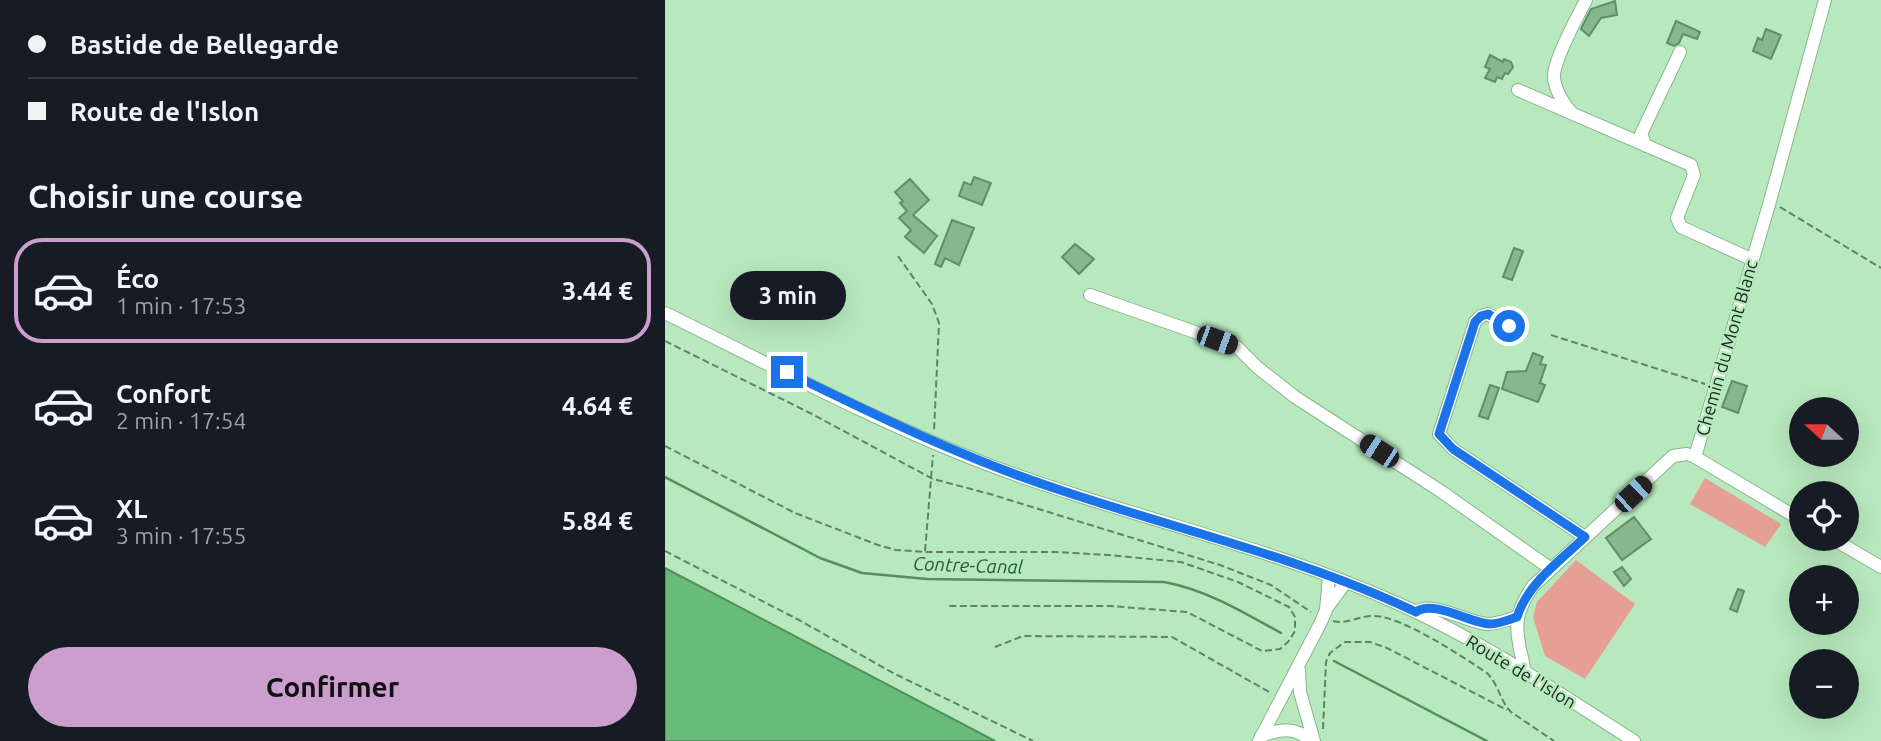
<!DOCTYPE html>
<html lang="fr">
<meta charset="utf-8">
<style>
:root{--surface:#171b24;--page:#20242c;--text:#f1f3f6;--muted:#9ea1a6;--line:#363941;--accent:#cb9ecd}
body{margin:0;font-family:Ubuntu,sans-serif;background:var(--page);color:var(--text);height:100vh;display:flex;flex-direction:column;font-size:26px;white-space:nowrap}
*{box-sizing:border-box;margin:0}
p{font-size:23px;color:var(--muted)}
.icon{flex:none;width:38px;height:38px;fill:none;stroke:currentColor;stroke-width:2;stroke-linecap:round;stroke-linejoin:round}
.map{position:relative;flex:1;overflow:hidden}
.drawer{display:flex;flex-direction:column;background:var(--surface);width:665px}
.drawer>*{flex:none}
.banner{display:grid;align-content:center;height:154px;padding:0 28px;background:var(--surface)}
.needle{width:46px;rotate:291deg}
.buttons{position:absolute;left:1124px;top:397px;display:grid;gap:14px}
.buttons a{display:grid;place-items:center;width:70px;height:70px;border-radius:50%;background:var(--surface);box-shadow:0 7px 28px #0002;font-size:35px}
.end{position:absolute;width:32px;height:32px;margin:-16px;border:9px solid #1a73e8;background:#fff;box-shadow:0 0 0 4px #fff}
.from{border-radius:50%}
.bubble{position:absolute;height:49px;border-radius:24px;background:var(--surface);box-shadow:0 7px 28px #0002;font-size:23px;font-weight:700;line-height:49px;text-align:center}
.car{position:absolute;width:21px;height:42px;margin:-21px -10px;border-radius:9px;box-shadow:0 0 5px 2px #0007;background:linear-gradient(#222 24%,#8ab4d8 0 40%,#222 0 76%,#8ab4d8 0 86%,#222 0)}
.banner b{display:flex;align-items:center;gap:24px;height:66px;font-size:26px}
.banner b+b{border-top:2px solid var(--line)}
.banner i{width:18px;height:18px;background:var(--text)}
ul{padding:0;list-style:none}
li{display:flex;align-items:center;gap:21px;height:105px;margin:0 14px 10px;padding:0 14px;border:4px solid transparent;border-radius:28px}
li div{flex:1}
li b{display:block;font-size:26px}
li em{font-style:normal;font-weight:700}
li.on{border-color:var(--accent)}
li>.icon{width:63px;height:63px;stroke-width:1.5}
h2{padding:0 28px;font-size:32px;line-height:84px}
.primary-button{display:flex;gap:14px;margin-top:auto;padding:14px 28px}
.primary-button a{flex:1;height:80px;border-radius:42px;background:var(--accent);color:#111;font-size:28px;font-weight:700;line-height:80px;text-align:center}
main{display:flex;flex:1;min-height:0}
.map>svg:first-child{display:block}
.green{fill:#e59f94}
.water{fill:#69bc78;stroke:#51905c;stroke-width:2}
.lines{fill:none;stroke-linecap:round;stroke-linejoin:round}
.stream{stroke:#51905c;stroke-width:2.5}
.building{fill:#87b78e;stroke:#608e67;stroke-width:2}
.minor-casing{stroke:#87b68e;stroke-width:14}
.path{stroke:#618265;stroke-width:2;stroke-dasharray:7 3.5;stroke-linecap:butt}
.minor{stroke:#fff;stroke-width:12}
.route{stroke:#1a73e8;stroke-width:9}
.labels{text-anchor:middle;stroke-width:5;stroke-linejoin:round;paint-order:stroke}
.street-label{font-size:18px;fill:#182b1b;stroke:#b8e9be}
.water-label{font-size:19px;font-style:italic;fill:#225c2f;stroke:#b8e9be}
</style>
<main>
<section class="drawer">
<div class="banner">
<b><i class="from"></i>Bastide de Bellegarde</b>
<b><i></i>Route de l'Islon</b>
</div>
<h2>Choisir une course</h2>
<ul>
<li class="on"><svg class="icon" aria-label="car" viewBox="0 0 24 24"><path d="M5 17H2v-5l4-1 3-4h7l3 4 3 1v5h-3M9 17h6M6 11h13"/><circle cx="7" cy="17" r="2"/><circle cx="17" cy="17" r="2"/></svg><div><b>Éco</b><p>1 min · 17:53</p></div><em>3.44 €</em></li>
<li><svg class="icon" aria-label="car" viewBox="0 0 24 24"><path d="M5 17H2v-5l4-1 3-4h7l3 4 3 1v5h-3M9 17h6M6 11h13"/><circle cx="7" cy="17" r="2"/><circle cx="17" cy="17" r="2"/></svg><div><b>Confort</b><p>2 min · 17:54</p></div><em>4.64 €</em></li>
<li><svg class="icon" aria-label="car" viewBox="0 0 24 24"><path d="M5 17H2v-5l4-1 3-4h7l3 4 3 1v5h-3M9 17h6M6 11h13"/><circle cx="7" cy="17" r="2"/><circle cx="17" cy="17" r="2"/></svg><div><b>XL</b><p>3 min · 17:55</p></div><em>5.84 €</em></li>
</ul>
<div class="primary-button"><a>Confirmer</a></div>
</section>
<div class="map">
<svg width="1216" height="741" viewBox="0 0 1216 741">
<rect width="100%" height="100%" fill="#b8e9be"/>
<path class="green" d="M1040,478L1116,524L1100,547L1025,504Z
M911,560L970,604L920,679L880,656L868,617L872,602Z"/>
<path class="water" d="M0,568L330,741H0Z"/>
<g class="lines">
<path class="stream" d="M0,477L155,558L197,573L262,579L499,582C542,590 578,612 616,633
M669,661L822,741"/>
</g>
<path class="building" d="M950,1L952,15L936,18L924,36L916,29L926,9Z
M1011,21L1035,32L1032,39L1018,34L1014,43L1009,46L1002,43Z
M1101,29L1116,35L1106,59L1088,51L1093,38L1097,40Z
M825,55L838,62L839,59L846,62L848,67L843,74L840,73L837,79L832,77L830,82L820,78L825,69L820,67Z
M309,177L326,183L317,205L294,196L299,182L306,185Z
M245,179L264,200L248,215L272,236L259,253L240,237L246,230L234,218L242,211L235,203L238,201L230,192Z
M287,220L309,228L294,265L280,258L276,267L270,264Z
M410,244L429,259L414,274L397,257Z
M849,248L858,251L847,280L838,277Z
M868,353L878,357L875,364L881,365L875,383L880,385L873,402L837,389L842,372L861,371Z
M1067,381L1082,386L1073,413L1057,407Z
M825,385L834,388L823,419L814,416Z
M969,517L986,539L957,560L941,538Z
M957,567L966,579L959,586L949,572Z
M1073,589L1079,591L1072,612L1065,609Z"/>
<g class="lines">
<g class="minor-casing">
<path id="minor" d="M853,90L1026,165L1029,175L1012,218L1016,227L1088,260
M907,113C899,105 891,91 889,79C887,62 913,16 921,0
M981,146L976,134L1015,52
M425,295L572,347L592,367L630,397L777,492L886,569
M0,313C106,365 213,423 324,465C459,516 602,545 734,604C816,641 893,692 969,741
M844,326L823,314L816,316L810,322L774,434L788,449L920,537
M1030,457L1105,201L1160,0
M1168,539L1216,567
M661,609L681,582
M751,612C768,600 803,623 823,624C833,624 842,620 852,617
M634,670L635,692L649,741
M859,671C859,661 855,653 854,643C849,620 855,605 868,586L1008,456L1022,454L1030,457L1136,520
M596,736C616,729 629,726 646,741
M594,741L656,622L661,610L664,576"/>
</g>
<path class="path" d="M1115,207L1216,268
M233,256L267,304L274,323L269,432
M886,335L1040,384
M0,341L147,414L268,479L325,494L555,565L606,585L646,612
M0,446L130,513L213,545L231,550L260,552H391L443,555L516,562L573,582L624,607L630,617V631L623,642L615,649L597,651L522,612L445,606H283
M0,551L134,620L228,673L368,741
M260,551L268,455
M668,621C682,625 695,615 710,616C738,617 798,657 822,673C834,685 835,701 846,712L889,741
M330,647L358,636L507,637L606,693
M658,729L661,662L665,653L680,642H705L722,648L842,710"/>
<use href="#minor" class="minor"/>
</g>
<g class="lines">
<path class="route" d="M122,372C212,416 300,459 395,490C514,530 638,558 751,612C767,599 805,623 825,624C834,624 843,620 852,617C863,583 895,561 920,537L788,449L774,434L810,322L816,316L823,314L844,326"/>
</g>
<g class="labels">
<g class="street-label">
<text transform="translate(1062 348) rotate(-74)" y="6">Chemin du Mont Blanc</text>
<text transform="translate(856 672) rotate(31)" y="6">Route de l'Islon</text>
</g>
<g class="water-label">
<text transform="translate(303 565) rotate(2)" y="7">Contre-Canal</text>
</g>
</g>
</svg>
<div class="buttons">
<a><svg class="needle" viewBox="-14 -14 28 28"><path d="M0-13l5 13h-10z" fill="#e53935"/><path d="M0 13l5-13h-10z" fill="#9ea1a6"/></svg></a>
<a><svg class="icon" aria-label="locate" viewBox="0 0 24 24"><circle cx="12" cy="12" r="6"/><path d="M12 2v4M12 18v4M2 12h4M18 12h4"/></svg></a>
<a>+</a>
<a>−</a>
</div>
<i class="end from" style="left:844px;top:326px"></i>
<i class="end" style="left:122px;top:372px"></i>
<div class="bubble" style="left:65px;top:271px;width:116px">3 min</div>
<i class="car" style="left:552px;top:340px;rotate:110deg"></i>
<i class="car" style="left:714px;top:451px;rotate:303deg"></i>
<i class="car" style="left:968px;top:494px;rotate:47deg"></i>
</div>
</main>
